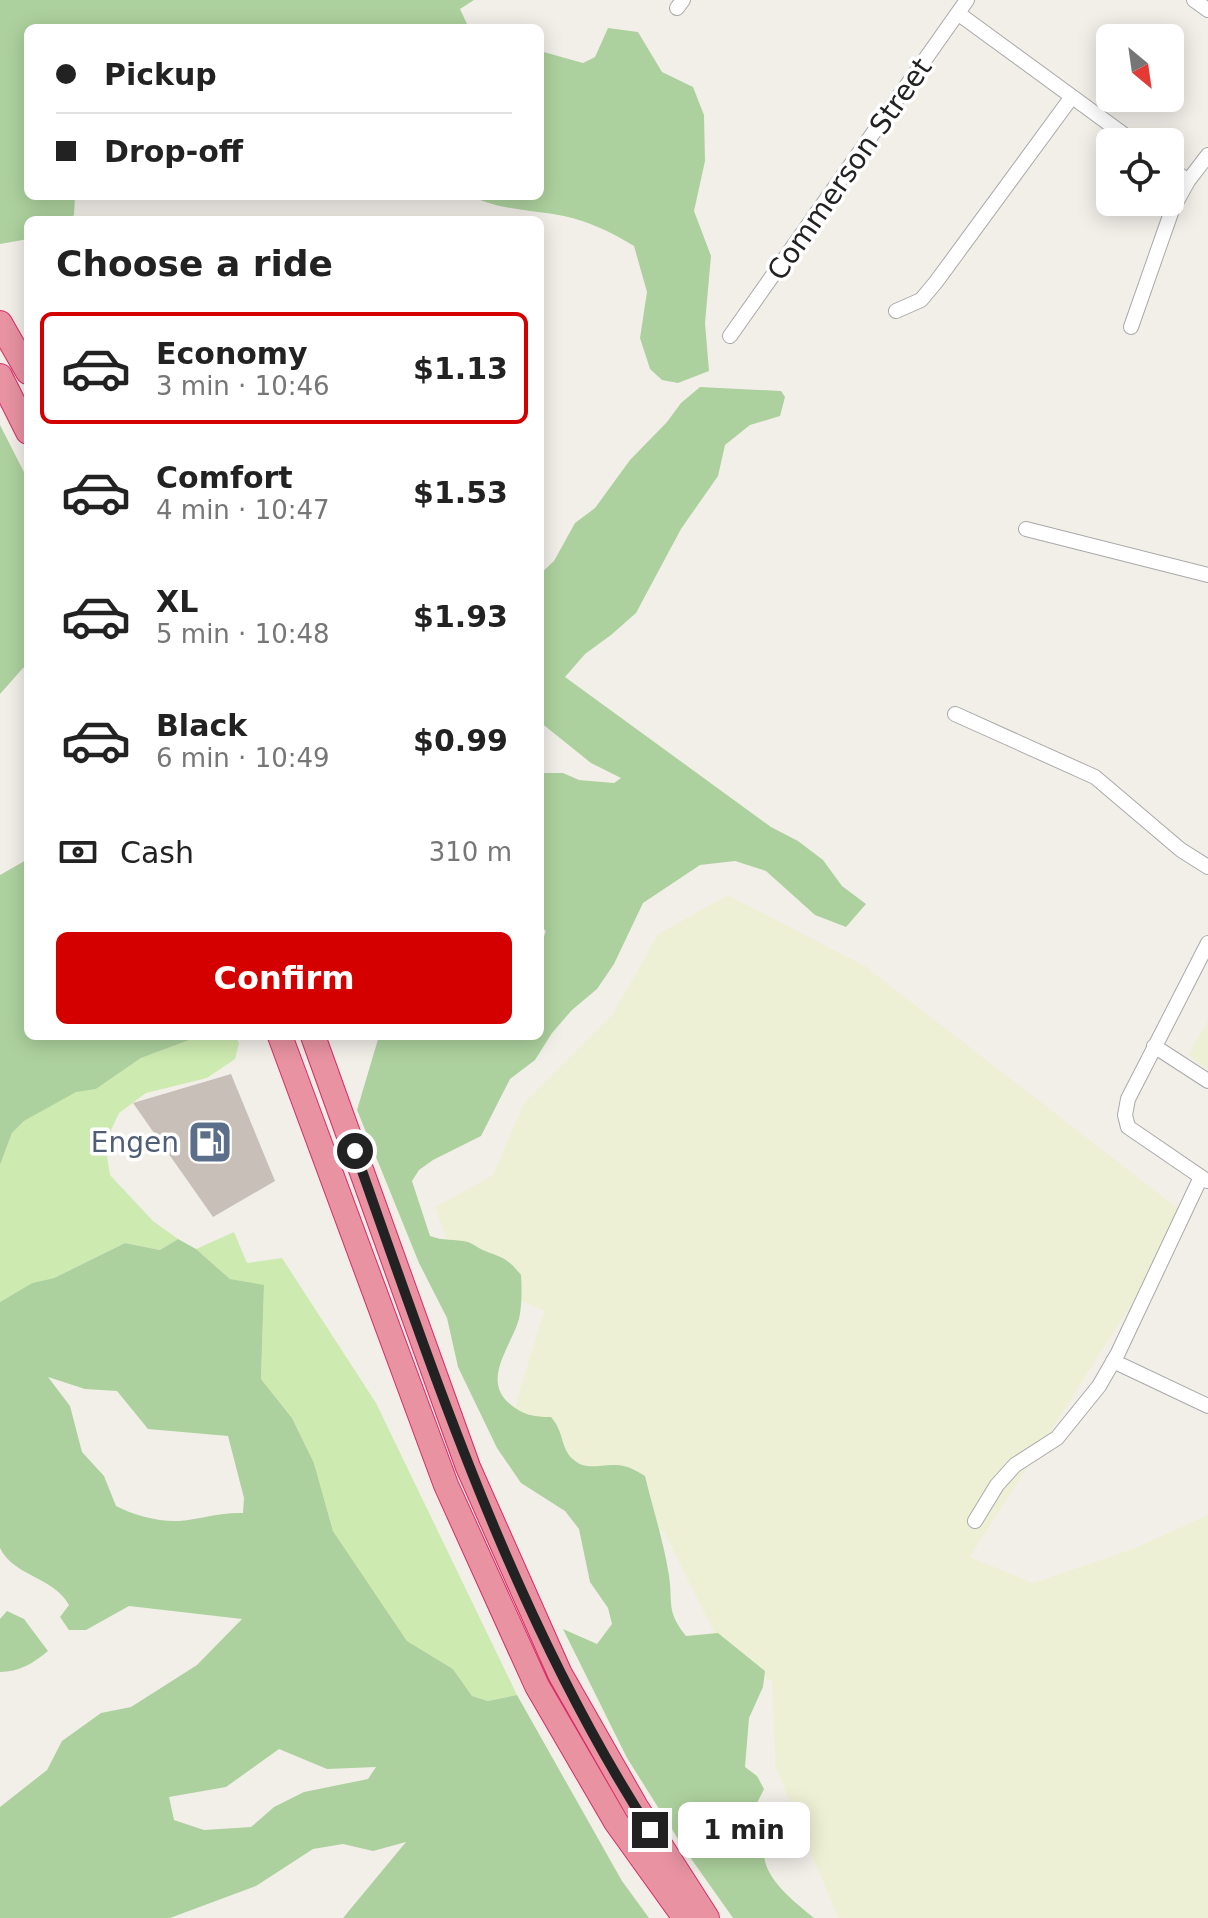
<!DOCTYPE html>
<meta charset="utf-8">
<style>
:root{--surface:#fff;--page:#f2f2f2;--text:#222;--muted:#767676;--line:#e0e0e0;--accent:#d40000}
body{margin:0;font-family:"DejaVu Sans",sans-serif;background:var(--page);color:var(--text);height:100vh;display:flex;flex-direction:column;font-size:30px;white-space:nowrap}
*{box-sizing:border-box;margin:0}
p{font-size:26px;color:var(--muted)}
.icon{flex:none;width:44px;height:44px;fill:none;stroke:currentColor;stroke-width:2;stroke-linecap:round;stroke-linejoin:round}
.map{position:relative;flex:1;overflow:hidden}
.panel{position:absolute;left:24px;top:216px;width:520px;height:824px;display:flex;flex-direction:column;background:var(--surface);border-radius:12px;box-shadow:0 4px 20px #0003}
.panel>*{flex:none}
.banner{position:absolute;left:24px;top:24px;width:520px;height:176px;border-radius:12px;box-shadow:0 4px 20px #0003;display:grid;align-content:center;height:176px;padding:0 32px;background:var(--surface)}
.needle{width:52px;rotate:151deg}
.buttons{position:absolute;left:1096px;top:24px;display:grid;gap:16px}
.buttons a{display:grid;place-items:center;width:88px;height:88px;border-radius:12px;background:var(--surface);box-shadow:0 4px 20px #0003;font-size:40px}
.end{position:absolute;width:36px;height:36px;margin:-18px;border:10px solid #222;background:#fff;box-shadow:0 0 0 4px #fff}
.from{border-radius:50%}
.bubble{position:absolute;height:56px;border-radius:12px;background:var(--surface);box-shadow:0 4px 20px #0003;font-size:26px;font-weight:700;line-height:56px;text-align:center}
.banner b{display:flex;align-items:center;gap:28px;height:76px;font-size:30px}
.banner b+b{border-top:2px solid var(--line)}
.banner i{width:20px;height:20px;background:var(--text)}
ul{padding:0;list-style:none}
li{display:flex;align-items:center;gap:24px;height:112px;margin:0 16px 12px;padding:0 16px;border:4px solid transparent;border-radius:12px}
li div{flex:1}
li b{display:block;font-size:30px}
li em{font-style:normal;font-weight:700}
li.selected{border-color:var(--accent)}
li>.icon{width:72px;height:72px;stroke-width:1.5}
h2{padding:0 32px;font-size:36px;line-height:96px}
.pay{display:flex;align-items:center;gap:20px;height:88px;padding:0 32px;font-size:30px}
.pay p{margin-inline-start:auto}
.cta{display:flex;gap:16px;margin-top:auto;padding:16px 32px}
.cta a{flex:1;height:92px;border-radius:12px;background:var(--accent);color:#fff;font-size:32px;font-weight:700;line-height:92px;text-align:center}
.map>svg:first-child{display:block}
.farmland{fill:#eef0d5}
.grass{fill:#cdebb0}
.forest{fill:#add19e;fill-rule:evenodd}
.building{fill:#c7bfb8}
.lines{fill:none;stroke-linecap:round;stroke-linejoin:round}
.street-casing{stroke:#a9a9a9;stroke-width:16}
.highway-casing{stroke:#dc2a67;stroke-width:26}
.street{stroke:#fff;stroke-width:14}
.highway{stroke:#e892a2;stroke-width:24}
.route{stroke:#222;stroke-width:10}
.labels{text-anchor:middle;stroke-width:7;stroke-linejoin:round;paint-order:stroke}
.street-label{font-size:28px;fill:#222;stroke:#fff}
.service-label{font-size:28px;fill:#4e5e75;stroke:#fff;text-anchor:end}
</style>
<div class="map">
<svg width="1208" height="1918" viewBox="0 0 1208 1918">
<rect width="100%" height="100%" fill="#f2efe9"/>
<path class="farmland" d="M728,895L865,966L1188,1216L970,1557L1033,1583L1133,1549L1208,1515V1918H838L775,1766L772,1682L720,1644L664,1532L595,1502L508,1429L544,1311L458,1271L435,1207L493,1175L524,1103L613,1014L658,934Z
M1208,1020V1070L1188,1055Z"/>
<path class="grass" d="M200,1036H235L239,1043L235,1059L207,1078L146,1093L119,1113L105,1143L110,1175L153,1221L178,1239L160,1250L125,1243L54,1278L32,1283L0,1302V1165L12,1133L24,1121L76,1091L96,1089L141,1058Z
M234,1232L247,1263L282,1258L376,1403L517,1695L488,1701L472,1696L453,1669L407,1641L333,1531L314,1463L292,1418L261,1379L264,1286L230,1279L196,1249Z"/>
<path class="forest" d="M0,0H483H474L460,9L467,24L472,28H28V196H75L74,215L68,220H28V239L0,244Z
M608,28L638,32L662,72L693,87L704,115L705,161L694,211L711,256L705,323L709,371L678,383L662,380L650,369L640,338L647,292L634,246C613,233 588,221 564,216C532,210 499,210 471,196H540V51L583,63L595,57Z
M700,387L781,391L785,397L780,416L750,425L725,445L718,476L681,529L636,613L611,635L585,654L565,677L771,827L798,841L823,860L842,886L866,904L846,927L815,915L766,871L735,861L700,865L643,903L614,964L597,989L572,1010L552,1033L535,1060L510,1079L481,1136L433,1160L419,1170L412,1181L430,1236C443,1241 455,1239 468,1242C474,1244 479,1249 485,1251C504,1258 508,1259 521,1275C522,1289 522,1305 519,1319C511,1347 481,1380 510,1404C523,1415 534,1417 551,1417C565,1433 560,1449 574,1460C586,1471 600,1464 616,1465C627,1465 635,1470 645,1476C653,1509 664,1543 669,1576C673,1604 666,1611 686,1636L718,1633L765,1671L763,1687L749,1718L745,1767L757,1776L764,1789L757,1803L770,1831C768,1837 765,1844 764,1850C762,1878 795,1902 814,1918H733L685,1850L627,1758L563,1629L597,1644L612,1624L608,1608L590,1582L579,1529L565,1511L521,1483L497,1448L458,1367L447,1318L419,1263L357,1110L379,1036H540V948L546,931L540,925V773H563L579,780L614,783L621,778L591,763L540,722V574L554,561L575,523L595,508L630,460L667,422L681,403Z
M0,425L28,480V667L23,668L0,694Z
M28,859V1036H200L141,1058L96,1089L76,1092L24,1121L12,1133L0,1165V875Z
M178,1239L196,1249L230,1279L264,1285L261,1379L292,1418L314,1463L333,1531L407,1641L453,1669L472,1696L488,1701L517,1695L622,1881L649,1918H343L406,1842L373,1851L343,1844L313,1849L256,1886L170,1918H0V1807L47,1770L62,1741L101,1713L131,1707L197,1665L242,1619L129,1606L86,1630H69L60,1617L69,1605C54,1577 13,1576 0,1548V1302L32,1283L54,1278L125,1243L160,1250ZM48,1377L85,1389L117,1391L148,1429L228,1436L244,1498L243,1513C221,1512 201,1519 179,1521C159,1522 133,1515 116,1506L104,1476L82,1452L70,1406ZM279,1749L327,1769L376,1767L368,1779L304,1792L274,1807L251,1827L204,1830L174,1820L169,1797L226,1787Z
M7,1611L24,1619L48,1651C34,1663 19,1672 0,1672V1619Z"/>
<path class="building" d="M231,1074L275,1181L213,1217L133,1103Z"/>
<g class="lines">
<g class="street-casing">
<path id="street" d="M1194,0L1208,10
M677,8L683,0
M959,14L1134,142
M1188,181L1208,155
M896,311L921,300L936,282L1071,98
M1131,327L1172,210L1188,181L1170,168
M730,336L967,0
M1026,529L1208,575
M955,714L1095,777L1181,850L1208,867
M1154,1046L1208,1081
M1207,1181L1128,1127L1125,1115L1128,1099L1208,943
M1113,1361L1208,1406
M975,1521L997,1485L1015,1465L1057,1438L1099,1386L1118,1353L1201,1177"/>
</g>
<g class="highway-casing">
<path id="highway" d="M0,323L28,372
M0,376L28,432
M280,1036L446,1485L537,1686L616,1822L685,1918
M313,1036L468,1467L560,1674L636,1807L707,1918"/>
</g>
<use href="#street" class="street"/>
<use href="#highway" class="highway"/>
</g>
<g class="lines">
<path class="route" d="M355,1151C437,1383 515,1621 650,1830"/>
</g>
<defs>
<g id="fuel-square" transform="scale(2.3)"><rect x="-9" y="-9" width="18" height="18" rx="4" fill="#5c6f8a" stroke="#fff"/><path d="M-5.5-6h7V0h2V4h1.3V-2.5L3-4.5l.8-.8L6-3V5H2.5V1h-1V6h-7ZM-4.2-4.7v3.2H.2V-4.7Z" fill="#fff"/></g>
</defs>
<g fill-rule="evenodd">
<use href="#fuel-square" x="210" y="1142"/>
</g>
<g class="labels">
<g class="street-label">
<text transform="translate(849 169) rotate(-55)" y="10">Commerson Street</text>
</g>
<g class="service-label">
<text x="179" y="1152">Engen</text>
</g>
</g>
</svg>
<div class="buttons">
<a><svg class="needle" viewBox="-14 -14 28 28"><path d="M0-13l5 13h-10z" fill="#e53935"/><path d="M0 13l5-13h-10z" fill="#767676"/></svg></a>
<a><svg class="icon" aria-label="locate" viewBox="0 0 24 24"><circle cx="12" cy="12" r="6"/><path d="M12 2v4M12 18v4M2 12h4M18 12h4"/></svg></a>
</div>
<i class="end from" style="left:355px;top:1151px"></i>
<i class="end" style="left:650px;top:1830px"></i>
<div class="bubble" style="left:678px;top:1802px;width:132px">1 min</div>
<div class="banner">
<b><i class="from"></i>Pickup</b>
<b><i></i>Drop-off</b>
</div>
<section class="panel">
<h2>Choose a ride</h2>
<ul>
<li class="selected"><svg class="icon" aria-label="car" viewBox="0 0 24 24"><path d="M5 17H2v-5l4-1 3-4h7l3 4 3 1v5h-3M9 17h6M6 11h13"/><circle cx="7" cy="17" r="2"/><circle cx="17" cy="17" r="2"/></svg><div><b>Economy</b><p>3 min · 10:46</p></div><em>$1.13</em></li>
<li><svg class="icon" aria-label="car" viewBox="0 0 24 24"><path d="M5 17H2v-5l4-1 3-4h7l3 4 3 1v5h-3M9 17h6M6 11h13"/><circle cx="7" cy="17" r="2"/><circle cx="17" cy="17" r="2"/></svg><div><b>Comfort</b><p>4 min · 10:47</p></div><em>$1.53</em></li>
<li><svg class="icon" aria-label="car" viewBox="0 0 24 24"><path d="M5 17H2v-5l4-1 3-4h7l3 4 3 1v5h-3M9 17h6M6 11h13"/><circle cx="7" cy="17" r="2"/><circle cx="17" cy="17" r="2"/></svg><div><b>XL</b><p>5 min · 10:48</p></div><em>$1.93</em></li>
<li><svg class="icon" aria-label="car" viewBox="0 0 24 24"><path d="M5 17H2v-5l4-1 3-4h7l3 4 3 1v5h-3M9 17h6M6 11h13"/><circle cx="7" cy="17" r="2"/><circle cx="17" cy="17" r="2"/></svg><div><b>Black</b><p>6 min · 10:49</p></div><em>$0.99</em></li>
</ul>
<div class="pay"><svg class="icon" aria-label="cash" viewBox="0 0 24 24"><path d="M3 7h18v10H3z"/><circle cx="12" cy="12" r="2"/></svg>Cash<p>310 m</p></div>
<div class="cta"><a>Confirm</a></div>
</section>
</div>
